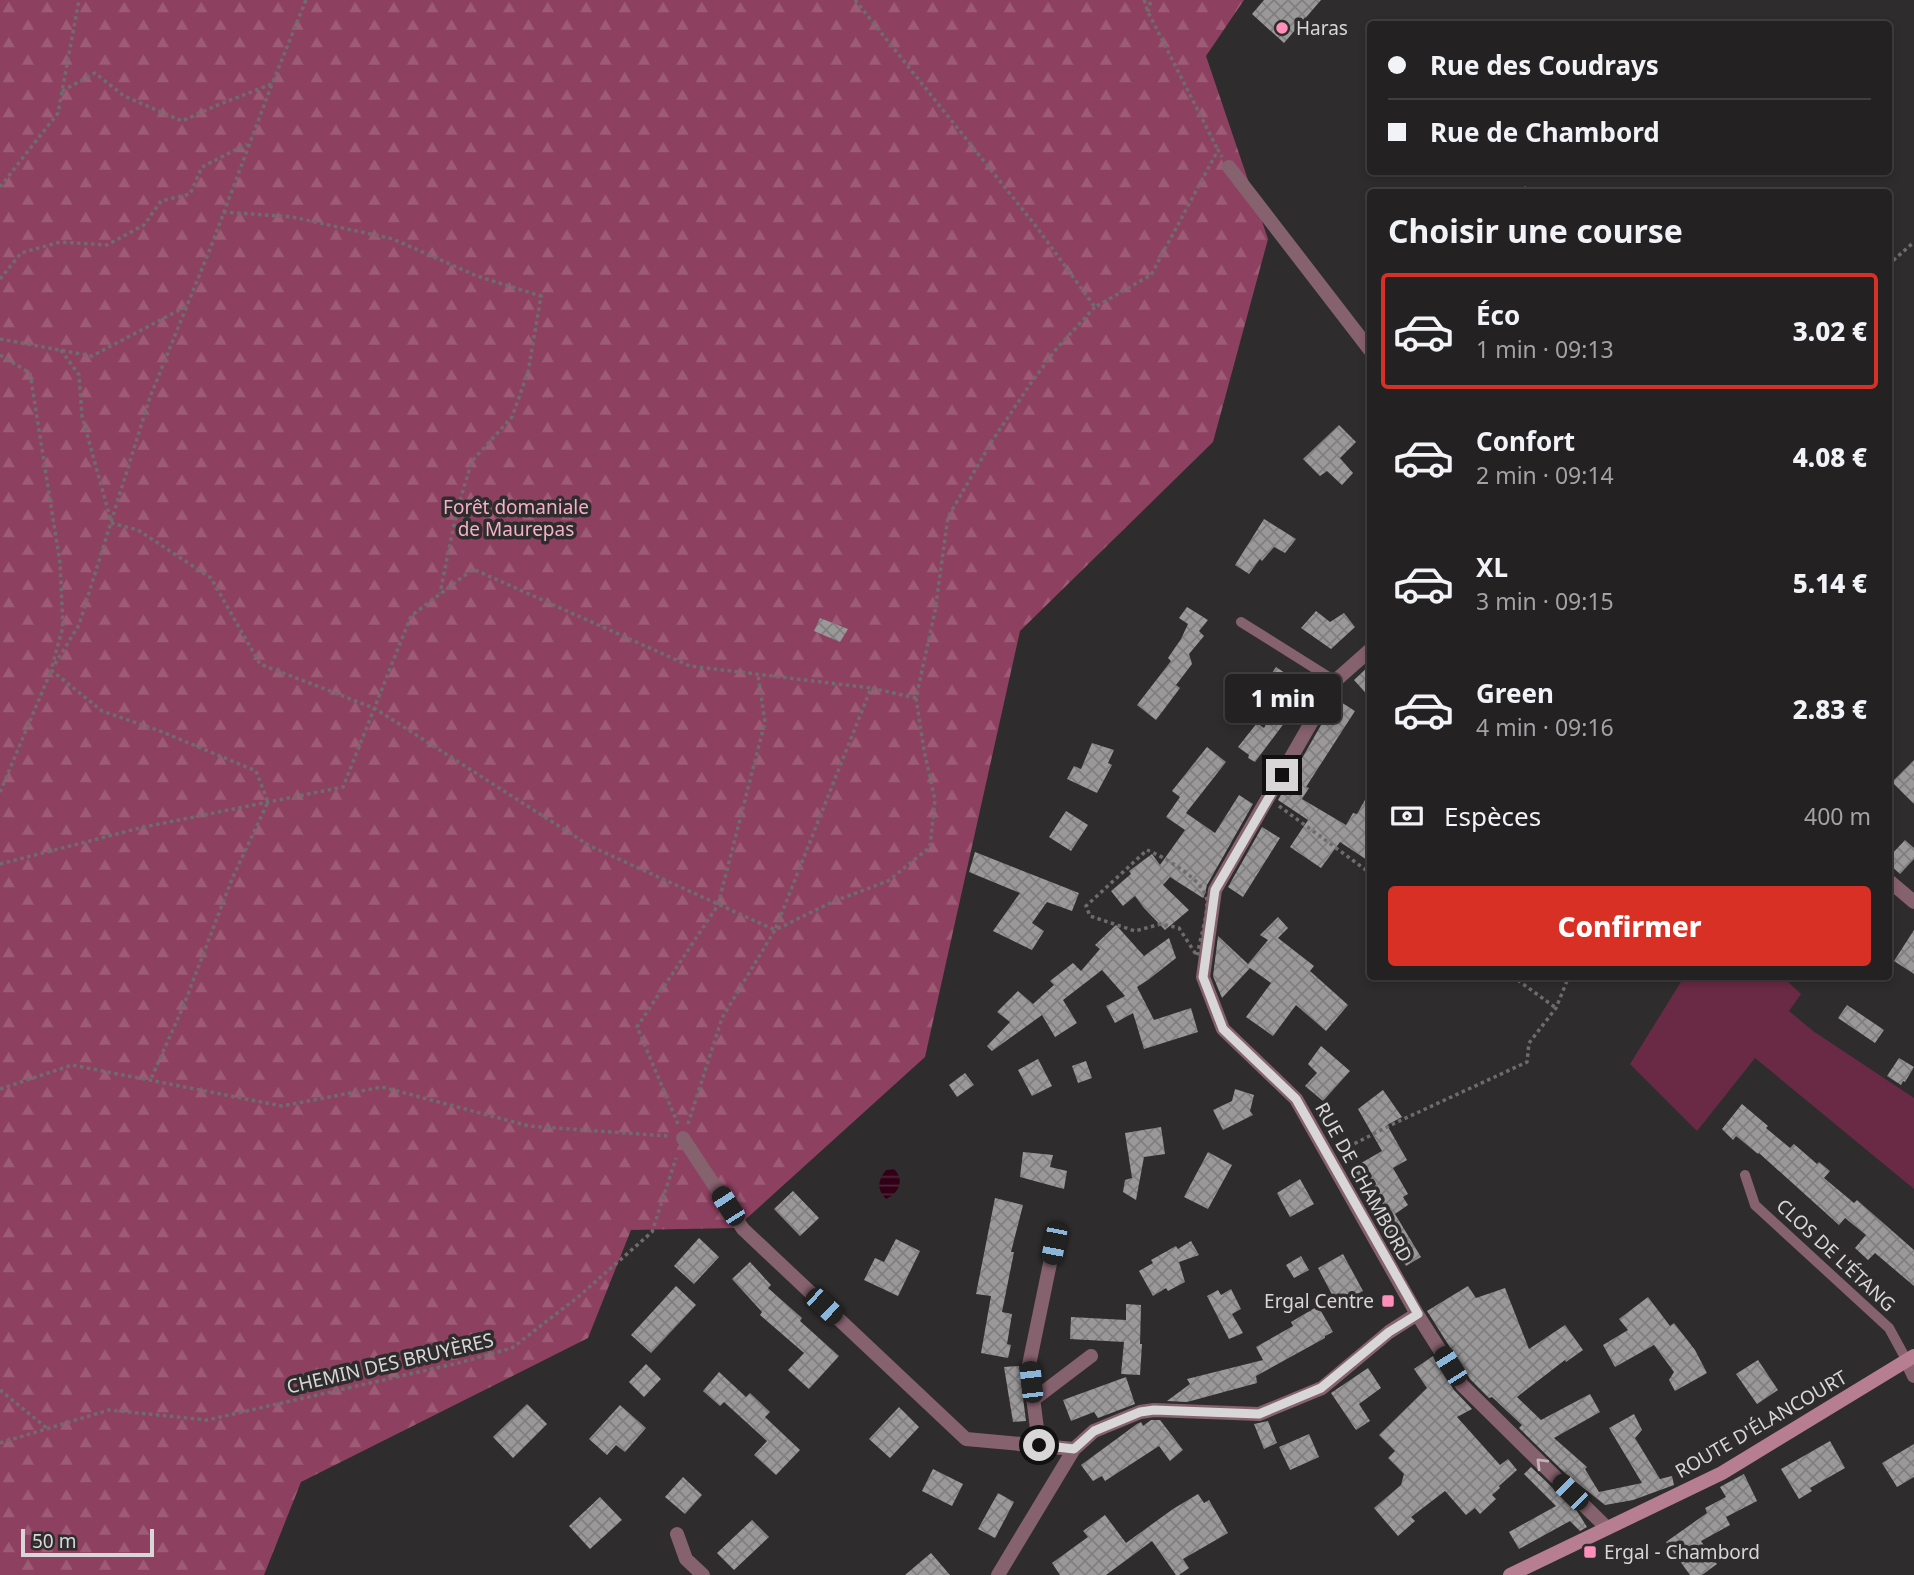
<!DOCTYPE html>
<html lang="fr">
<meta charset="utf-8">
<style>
:root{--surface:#232122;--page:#2b292a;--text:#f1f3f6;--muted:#a3a3a5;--line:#403e40;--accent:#d93025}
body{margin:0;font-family:"Noto Sans",sans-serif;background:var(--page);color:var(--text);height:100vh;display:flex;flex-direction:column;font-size:26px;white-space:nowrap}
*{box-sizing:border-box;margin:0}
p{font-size:23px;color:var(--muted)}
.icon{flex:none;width:38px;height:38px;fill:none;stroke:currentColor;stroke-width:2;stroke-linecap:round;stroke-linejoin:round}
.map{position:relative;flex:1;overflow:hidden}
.drawer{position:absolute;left:1367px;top:189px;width:525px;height:791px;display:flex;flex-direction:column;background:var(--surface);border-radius:7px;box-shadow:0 4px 10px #0003,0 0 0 2px var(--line)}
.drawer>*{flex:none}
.banner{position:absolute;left:1367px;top:21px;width:525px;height:154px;border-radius:7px;box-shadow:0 4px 10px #0003,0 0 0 2px var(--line);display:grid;align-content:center;height:154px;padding:0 21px;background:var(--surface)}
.scale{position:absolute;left:21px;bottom:18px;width:133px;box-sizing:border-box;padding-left:7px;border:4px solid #d8d6d7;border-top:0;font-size:19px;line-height:24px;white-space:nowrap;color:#d8d6d7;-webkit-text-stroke:5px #2f2c2d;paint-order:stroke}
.end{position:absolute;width:32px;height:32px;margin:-16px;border:9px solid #d8d6d7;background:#111;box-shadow:0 0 0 4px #111}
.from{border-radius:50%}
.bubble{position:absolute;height:49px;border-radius:7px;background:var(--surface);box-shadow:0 4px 10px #0003,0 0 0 2px var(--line);font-size:23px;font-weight:800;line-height:49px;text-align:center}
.car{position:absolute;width:21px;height:42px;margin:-21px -10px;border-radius:9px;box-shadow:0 0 5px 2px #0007;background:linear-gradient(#222 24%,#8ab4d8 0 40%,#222 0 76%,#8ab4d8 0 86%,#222 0)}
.banner b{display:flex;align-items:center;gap:24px;height:66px;font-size:26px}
.banner b+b{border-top:2px solid var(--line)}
.banner i{width:18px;height:18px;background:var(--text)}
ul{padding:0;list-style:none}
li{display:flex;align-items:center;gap:21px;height:116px;margin:0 14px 10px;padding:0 7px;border:4px solid transparent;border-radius:7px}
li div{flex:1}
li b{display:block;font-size:26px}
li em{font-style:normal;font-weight:800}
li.on{border-color:var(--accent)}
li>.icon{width:63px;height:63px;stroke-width:1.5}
h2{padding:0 21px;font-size:32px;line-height:84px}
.pay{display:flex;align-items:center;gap:18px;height:77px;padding:0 21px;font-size:26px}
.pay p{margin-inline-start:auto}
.primary-button{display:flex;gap:14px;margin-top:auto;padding:14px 21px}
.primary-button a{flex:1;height:80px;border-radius:7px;background:var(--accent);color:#fff;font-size:28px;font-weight:800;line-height:80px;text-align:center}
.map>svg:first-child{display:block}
.green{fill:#6a2a45}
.forest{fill:url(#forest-firs)}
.water{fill:url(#water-rules)}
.building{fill:url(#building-cross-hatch)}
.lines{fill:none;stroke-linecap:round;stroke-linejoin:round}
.path{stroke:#6f6c6d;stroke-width:3.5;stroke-dasharray:3.5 3.5;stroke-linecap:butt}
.lane{stroke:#86616e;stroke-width:10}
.street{stroke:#86616e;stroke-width:14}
.secondary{stroke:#b77e92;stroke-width:14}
.oneway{stroke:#bfb3b8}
.route{stroke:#d8d6d7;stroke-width:9}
.poi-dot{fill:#ff8eba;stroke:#2f2c2d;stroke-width:2.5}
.labels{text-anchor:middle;stroke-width:7;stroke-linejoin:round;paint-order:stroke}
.poi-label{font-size:19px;fill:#d8d6d7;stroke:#2f2c2d;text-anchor:start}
.park-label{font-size:19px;fill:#f4b0c8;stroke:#2f2c2d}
.street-label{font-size:19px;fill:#d8d6d7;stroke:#2f2c2d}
</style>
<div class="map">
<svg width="1914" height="1575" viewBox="0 0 1914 1575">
<defs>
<pattern id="forest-firs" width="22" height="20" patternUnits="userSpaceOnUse" patternTransform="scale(1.75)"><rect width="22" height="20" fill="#8e4060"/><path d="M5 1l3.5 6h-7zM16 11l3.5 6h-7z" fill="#9d5b76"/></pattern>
<pattern id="water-rules" width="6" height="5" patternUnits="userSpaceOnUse" patternTransform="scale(1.75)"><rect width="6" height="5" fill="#310017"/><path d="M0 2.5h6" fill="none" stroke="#4e2438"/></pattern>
<pattern id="building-cross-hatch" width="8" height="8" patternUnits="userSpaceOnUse" patternTransform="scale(1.75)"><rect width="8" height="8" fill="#9b9899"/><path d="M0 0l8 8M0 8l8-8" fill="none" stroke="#807e7e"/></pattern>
</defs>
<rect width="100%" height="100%" fill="#2f2c2d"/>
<path class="green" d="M1684,977H1783L1801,994L1789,1011L1813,1031L1914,1098V1189L1755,1058L1697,1131L1630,1064Z"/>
<path class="forest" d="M0,0H1244L1206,56L1268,239L1213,442L1020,631L925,1057L736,1228L631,1230L588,1338L301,1482L264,1575H0Z"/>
<path class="water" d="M894,1169C905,1180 899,1193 886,1199C876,1189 878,1180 886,1170Z"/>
<path class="building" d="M1264,0H1321L1284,43L1252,14Z
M1339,425L1356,442L1340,458L1353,473L1342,485L1327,471L1320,476L1303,459Z
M1264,519L1296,539L1285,553L1274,547L1262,561L1260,559L1249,574L1235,565Z
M1187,607L1208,620L1199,631L1204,636L1189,654L1192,664L1176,685L1180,688L1156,720L1137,705L1171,661L1168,658L1181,639L1188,624L1179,618Z
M1316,611L1330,622L1344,613L1355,627L1331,649L1301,628Z
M820,618L848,629L840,642L814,631Z
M1370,665V698L1354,680Z
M1276,667L1316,694L1299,724L1288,718L1255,762L1248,758L1249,755L1238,747L1257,723L1264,728L1281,697L1265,683Z
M1336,699L1355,711L1306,787L1309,788L1302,799L1346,825L1353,813L1357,814L1370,791V862L1340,842L1321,868L1290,847L1308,820L1278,800Z
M1092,743L1114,750L1108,763L1112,765L1097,793L1067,779L1074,766L1081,769Z
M1207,747L1226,762L1186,813L1215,833L1239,795L1253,804L1207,885L1204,897L1203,898L1170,877L1163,885L1189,910L1165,930L1144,908L1135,896L1123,906L1111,891L1131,874L1129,871L1152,854L1160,865L1185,830L1166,817L1180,797L1172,791Z
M1914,760V804L1892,782Z
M1066,811L1088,825L1071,851L1049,837Z
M1262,827L1280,838L1243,897L1228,887Z
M1905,840L1914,848V859L1900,874L1888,863V858Z
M975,852L1079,893L1072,911L1047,902L1032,923L1044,931L1032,950L993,931L1020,893L969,872Z
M1278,917L1288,928L1278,938L1314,966L1310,971L1348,1005L1326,1031L1296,1005L1273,1036L1246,1017L1271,983L1250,968L1222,998L1217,986L1213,976L1218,936L1248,964L1268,940L1260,935Z
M1116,925L1144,956L1169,938L1176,958L1148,980L1137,987L1154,1020L1191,1008L1198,1032L1144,1049L1133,1013L1115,1023L1106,1006L1125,996L1102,970L1063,1000L1077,1023L1055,1037L1042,1015L992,1051L987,1046L1010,1022L997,1012L1018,991L1033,1004L1054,985L1050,981L1073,963L1081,971L1100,949L1095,945Z
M1914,930V974L1894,961Z
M1847,1005L1884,1030L1875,1043L1838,1018Z
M1321,1046L1350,1071L1323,1101L1305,1086L1317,1073L1308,1064Z
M1899,1058L1914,1067L1905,1082L1903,1081L1901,1085L1887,1076Z
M1038,1059L1052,1086L1032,1096L1018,1070Z
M1086,1061L1092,1078L1078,1083L1072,1066Z
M965,1073L974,1085L957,1097L949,1085Z
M1235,1089L1254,1095L1250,1111L1253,1115L1223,1130L1213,1110L1232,1101Z
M1383,1090L1402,1117L1387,1125L1407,1160L1393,1168L1408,1194L1403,1197L1408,1205L1395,1214L1421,1257L1406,1266L1349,1170L1382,1151L1358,1109Z
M1742,1104L1768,1126L1766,1128L1790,1148L1794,1144L1817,1164L1819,1162L1830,1171L1824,1178L1854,1203L1857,1200L1914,1250V1286L1875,1253L1868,1260L1855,1248L1866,1235L1845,1218L1839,1225L1759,1153L1758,1154L1736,1136L1733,1140L1722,1129Z
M1161,1127L1165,1154L1144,1157L1136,1200L1123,1192L1125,1180L1132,1178L1125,1133Z
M1023,1152L1053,1155L1050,1167L1067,1171L1064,1189L1020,1177Z
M1208,1152L1232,1165L1208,1209L1184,1197Z
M1300,1179L1314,1204L1290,1217L1277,1193Z
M793,1191L819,1218L800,1236L774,1209Z
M995,1198L1023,1205L1011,1252H1014L1002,1312L1012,1314L1007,1344L1011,1345L1008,1358L981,1353L991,1296L976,1294Z
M699,1238L719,1257L694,1284L674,1266Z
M896,1239L920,1251L898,1296L864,1280L875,1258L884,1262Z
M1191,1241L1199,1255L1179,1262L1185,1282L1168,1291L1166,1288L1153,1296L1139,1271L1153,1263L1151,1260L1176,1246L1178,1249Z
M1343,1254L1363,1291L1337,1304L1318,1268Z
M1301,1256L1309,1270L1294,1278L1286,1265Z
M750,1262L771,1285L768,1288L802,1318L800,1321L839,1356L809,1389L788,1370L804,1353L760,1315L762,1312L732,1279Z
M676,1286L696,1305L651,1353L631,1335Z
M1468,1286L1476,1298L1505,1288L1529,1349L1565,1325L1583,1350L1566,1362L1565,1360L1517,1397L1541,1420L1590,1394L1600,1412L1554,1438L1587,1467L1585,1469L1599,1492L1642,1483L1609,1428L1634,1414L1642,1430L1635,1438L1660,1479L1672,1476L1674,1485L1633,1500L1605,1505L1567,1475L1519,1428L1522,1425L1492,1397L1489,1398L1470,1379L1427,1311Z
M1231,1289L1241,1309L1232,1314L1243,1333L1229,1339L1207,1296L1218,1290L1221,1295Z
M1648,1297L1670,1326L1674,1323L1695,1350L1707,1373L1675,1391L1669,1380L1674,1372L1654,1345L1615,1367L1603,1345L1628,1330L1619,1319Z
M1126,1304L1141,1305L1140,1344H1142L1140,1375L1121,1374L1124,1342L1070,1339L1071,1317L1126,1320Z
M1318,1306L1333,1332L1325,1336V1338L1256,1376L1257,1383L1187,1402L1167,1401L1190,1384L1187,1379L1263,1360L1256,1347L1293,1326L1291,1322Z
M1433,1356L1454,1390L1472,1409L1457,1417L1500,1465L1508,1459L1517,1470L1499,1486L1500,1488L1492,1495L1496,1499L1480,1514L1475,1508L1466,1515L1445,1491L1411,1517L1415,1521L1398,1536L1374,1508L1401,1485L1404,1474L1388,1458L1395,1451L1379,1435L1427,1388L1414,1369Z
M1758,1360L1778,1390L1757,1404L1736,1374Z
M646,1364L661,1379L644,1397L629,1382Z
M1019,1366L1026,1421L1013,1422L1004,1367Z
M1368,1368L1381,1388L1359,1404L1370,1421L1356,1430L1331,1393Z
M719,1372L746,1397L750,1393L770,1412L765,1417L800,1450L776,1475L754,1455L767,1441L724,1402L720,1406L703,1391Z
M1126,1377L1135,1404L1098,1418L1094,1412L1071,1421L1063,1400Z
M527,1404L547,1424L513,1458L493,1437Z
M620,1405L646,1428L625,1452L616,1445L607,1455L589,1439Z
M899,1407L919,1427L890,1458L869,1439Z
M1151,1420H1160L1183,1450L1170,1461L1159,1446L1105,1481L1102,1476L1093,1481L1081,1465L1137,1424L1141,1422L1143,1426Z
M1268,1421L1277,1443L1264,1449L1254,1424Z
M1309,1434L1319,1457L1290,1470L1279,1447Z
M1830,1441L1845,1468L1810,1488L1812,1491L1799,1499L1781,1469Z
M1914,1444V1477L1897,1487L1882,1463Z
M1531,1467L1577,1511L1587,1527L1580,1531L1570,1521L1519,1549L1509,1532L1556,1506L1524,1474Z
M933,1469L963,1484L952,1506L922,1491Z
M1744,1474L1757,1501L1726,1517L1730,1525L1701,1541L1717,1564L1702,1575H1690L1666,1542L1707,1513L1705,1508L1726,1497L1720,1487Z
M683,1477L702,1495L685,1514L665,1497Z
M998,1493L1014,1502L995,1538L978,1529Z
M1198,1494L1204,1503L1209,1500L1228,1533L1183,1559L1189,1568L1179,1575H1176L1152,1541L1106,1575H1060L1052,1563L1088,1537L1083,1531L1105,1515L1126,1543L1173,1509Z
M600,1497L622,1520L590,1549L569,1526Z
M752,1520L769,1537L734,1570L717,1553Z
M931,1553L950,1575H905Z"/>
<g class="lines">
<path class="path" d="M855,0L1035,225L1095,307L1151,275L1218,150L1222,157
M1144,0L1148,12L1218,150
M1148,12L1151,0
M62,91L95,73L124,96L182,121L220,104L272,84L306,0
M0,187L58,113L79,0
M1524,187L1528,192
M223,212L292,217L393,239L477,276L541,296L528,372L512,417L472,461L457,510L440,593
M1888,265L1914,242
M0,279L21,253L60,242L107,245L144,225L161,201L190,194L202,167L247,144
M0,339L92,356L187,306
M61,350L79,375L82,416L111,521
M0,355L30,373L60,563L63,627L51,670L102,711L160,731L256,771L268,802L232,879L183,1007L150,1081
M111,523L138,530L211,578L260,664L374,708L590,846L775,930L871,688L916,698
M55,664L79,625L150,397L212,244L272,84
M0,792L51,671
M1279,806L1370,873
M1147,850C1164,857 1207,881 1207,902C1207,917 1200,940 1197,956L1179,928L1161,924L1135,931L1090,916L1086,906Z
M0,864L144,827L343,787L411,616L473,569L690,666L871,688
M1512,976L1556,1008
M0,1089L72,1065L282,1106L382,1087L529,1126L669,1136
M678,1124L637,1027L718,905L765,722L758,675
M688,1124L722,1018L775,930L832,902L888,881L930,847L935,800L924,750L916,698L935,611L948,517L992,441L1031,383L1057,348L1095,307
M1342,1150L1395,1123L1527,1062L1529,1043L1556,1008L1569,976
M0,1390L48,1429
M0,1443L109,1410L207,1420L458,1363L512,1348L578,1297L652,1232L676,1158"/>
<path class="lane" d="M1241,622L1335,681
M1745,1175L1755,1205L1889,1328L1907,1361"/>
<path class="street" d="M1229,167L1370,350
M1370,650L1335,681L1215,890L1203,977L1223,1029L1296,1099L1417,1314L1462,1385L1607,1528
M1888,880L1914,902
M683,1138L743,1229L966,1439L1074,1449
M1907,1361L1914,1376
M1033,1400L1091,1356
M1039,1445L1029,1365L1054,1244
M677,1534L686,1559L703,1575
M998,1575L1074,1449L1094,1431L1140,1412L1154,1410L1259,1414L1322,1388L1389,1332L1417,1314"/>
<path class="secondary" d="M1510,1575L1722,1473L1914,1356"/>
</g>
<defs><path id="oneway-chevron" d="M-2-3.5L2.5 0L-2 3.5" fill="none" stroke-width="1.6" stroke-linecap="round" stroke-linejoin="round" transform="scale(1.75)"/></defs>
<use class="oneway" href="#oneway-chevron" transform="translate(1541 1463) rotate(-135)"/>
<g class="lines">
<path class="route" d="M1039,1445L1074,1449L1094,1431L1140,1412L1154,1410L1259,1414L1321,1388L1389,1332L1418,1314L1296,1099L1223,1029L1203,977L1215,890L1282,775"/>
</g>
<g class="poi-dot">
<circle cx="1282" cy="28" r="7"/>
<rect x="1381" y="1294" width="14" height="14" rx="3.5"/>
<rect x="1583" y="1545" width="14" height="14" rx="3.5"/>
</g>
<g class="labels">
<g class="poi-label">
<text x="1296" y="35">Haras</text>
<text x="1374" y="1308" text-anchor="end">Ergal Centre</text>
<text x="1604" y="1559">Ergal - Chambord</text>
</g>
<g class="park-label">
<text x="516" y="514">Forêt domaniale<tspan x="516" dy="22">de Maurepas</tspan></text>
</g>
<g class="street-label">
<text transform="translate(1364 1182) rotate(61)" y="7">RUE DE CHAMBORD</text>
<text transform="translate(1836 1255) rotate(43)" y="7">CLOS DE L'ÉTANG</text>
<text transform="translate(390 1363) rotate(-13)" y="7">CHEMIN DES BRUYÈRES</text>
<text transform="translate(1761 1424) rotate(-30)" y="7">ROUTE D'ÉLANCOURT</text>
</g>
</g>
</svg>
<div class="scale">50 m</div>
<i class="end from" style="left:1039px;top:1445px"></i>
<i class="end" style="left:1282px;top:775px"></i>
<div class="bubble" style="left:1225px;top:674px;width:116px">1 min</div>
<i class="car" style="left:728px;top:1206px;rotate:327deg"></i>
<i class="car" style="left:1054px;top:1244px;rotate:191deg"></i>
<i class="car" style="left:824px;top:1306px;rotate:133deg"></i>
<i class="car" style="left:1450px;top:1366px;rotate:328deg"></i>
<i class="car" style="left:1031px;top:1382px;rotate:354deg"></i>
<i class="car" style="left:1570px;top:1492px;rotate:315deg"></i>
<div class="banner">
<b><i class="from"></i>Rue des Coudrays</b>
<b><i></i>Rue de Chambord</b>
</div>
<section class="drawer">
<h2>Choisir une course</h2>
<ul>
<li class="on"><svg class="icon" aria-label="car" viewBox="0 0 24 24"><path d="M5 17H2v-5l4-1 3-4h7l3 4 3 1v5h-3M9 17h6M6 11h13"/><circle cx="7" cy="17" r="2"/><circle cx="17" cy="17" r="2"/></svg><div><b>Éco</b><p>1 min · 09:13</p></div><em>3.02 €</em></li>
<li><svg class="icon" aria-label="car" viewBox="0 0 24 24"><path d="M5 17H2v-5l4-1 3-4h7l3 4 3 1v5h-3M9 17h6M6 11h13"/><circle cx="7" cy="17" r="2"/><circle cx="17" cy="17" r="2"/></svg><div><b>Confort</b><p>2 min · 09:14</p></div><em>4.08 €</em></li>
<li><svg class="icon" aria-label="car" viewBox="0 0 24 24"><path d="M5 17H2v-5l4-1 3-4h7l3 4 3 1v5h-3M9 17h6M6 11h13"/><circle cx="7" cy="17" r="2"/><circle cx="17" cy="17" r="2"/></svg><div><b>XL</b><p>3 min · 09:15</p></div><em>5.14 €</em></li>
<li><svg class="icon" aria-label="car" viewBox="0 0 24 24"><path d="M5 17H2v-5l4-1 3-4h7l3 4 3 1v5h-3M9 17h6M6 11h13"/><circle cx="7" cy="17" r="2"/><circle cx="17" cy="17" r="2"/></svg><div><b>Green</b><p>4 min · 09:16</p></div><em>2.83 €</em></li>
</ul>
<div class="pay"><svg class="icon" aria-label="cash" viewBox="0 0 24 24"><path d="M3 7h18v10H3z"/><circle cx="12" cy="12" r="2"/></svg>Espèces<p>400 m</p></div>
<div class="primary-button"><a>Confirmer</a></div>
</section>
</div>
